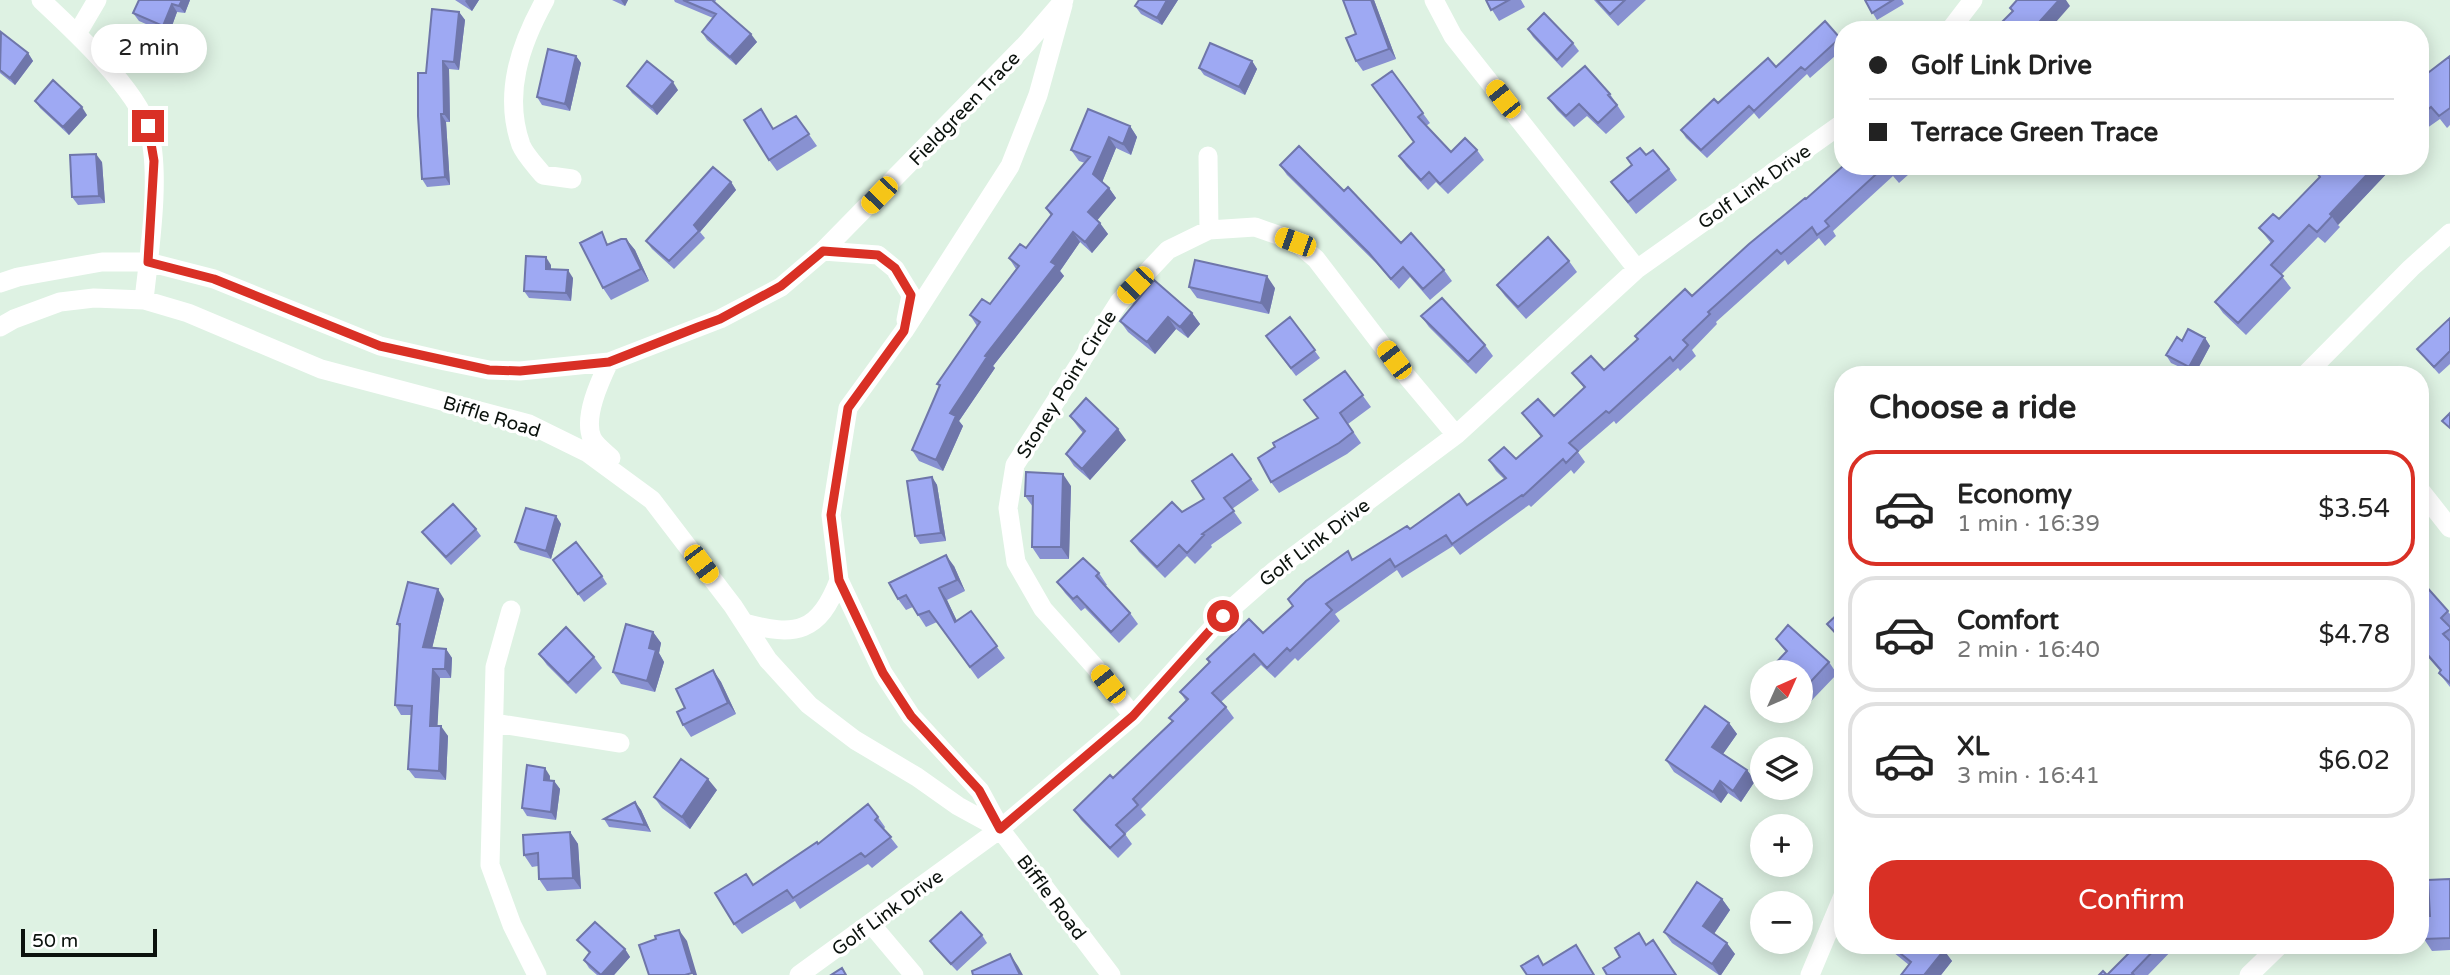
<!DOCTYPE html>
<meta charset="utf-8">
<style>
:root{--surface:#fff;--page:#f2f2f2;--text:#222;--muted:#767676;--line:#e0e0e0;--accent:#d93025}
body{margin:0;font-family:"Varela Round",sans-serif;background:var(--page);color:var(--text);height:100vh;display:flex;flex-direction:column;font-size:26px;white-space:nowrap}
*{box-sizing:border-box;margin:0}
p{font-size:23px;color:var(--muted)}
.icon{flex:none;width:38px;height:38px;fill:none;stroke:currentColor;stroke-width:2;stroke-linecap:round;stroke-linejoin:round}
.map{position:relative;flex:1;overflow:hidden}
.drawer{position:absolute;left:1834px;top:366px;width:595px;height:588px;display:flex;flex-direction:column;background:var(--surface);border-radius:28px;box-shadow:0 4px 18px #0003}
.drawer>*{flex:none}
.guide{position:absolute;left:1834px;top:21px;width:595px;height:154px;border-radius:28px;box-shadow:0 4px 18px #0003;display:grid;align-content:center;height:154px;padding:0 35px;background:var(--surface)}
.needle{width:46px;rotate:45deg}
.tools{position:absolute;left:1750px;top:660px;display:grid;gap:14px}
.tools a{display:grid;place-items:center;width:63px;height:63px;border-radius:50%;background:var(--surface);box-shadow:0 4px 18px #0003;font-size:35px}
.scale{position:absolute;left:21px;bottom:18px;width:136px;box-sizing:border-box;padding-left:7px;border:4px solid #0b120d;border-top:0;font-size:19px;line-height:24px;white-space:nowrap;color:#0b120d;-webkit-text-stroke:5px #fff;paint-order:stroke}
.end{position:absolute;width:32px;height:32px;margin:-16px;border:9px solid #d93025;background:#fff;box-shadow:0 0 0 4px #fff}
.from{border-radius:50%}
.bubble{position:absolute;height:49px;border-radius:24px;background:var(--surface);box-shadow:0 4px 18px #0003;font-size:23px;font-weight:600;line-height:49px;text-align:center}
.car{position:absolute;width:21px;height:42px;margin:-21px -10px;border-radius:9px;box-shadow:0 0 5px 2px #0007;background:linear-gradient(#f5c518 24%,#345 0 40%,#f5c518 0 76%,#345 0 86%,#f5c518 0)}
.guide b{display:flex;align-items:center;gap:24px;height:66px;font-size:26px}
.guide b+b{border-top:2px solid var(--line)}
.guide i{width:18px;height:18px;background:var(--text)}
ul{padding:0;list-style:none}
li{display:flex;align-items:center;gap:21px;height:116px;margin:0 14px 10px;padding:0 21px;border:4px solid var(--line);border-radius:28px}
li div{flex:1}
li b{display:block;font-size:26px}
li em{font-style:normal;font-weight:600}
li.current{border-color:var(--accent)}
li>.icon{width:63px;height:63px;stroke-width:1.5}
h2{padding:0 35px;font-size:32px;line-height:84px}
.primary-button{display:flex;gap:14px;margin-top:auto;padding:14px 35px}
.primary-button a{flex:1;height:80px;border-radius:28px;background:var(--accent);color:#fff;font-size:28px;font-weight:600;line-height:80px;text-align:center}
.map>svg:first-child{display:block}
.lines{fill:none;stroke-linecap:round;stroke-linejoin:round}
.minor{stroke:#fff;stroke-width:19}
.wall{fill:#8891d1}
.shaded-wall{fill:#6f76aa}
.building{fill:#9ea9f3;stroke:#6f76aa;stroke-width:2}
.route{stroke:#d93025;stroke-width:9}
.labels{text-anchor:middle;stroke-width:7;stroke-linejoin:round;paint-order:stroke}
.street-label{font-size:19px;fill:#0b120d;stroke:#fff}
</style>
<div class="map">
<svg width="2450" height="975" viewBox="0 0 2450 975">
<rect width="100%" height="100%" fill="#def2e3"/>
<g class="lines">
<path class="minor" d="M41,0C72,29 136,88 148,128C162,172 149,253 144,300
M545,0C520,45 503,94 521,145C525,155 536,166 543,175L572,179
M1434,0L1453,36L1637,269
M1950,30L1973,0
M77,34L97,0
M1208,156L1209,230
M823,251L878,255L895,269L911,295L906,320
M0,283L18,277L102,262H148L214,279L380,346L445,361L489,370L520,371L609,362L720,319L781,287L823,251L1027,43L1064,0
M0,327L14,319L60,302L94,298L144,300L188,313L321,369L529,424L588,453L652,500L733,606L768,660L809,705L855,740L917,777L958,806L1000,829L1111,975
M609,362C600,381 583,417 592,438C595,445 605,452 611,458
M2306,374L2411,268L2450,233
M2420,490L2450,528
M511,610L495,667L490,865L512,925L537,975
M744,623C796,637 819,633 839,580
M1133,716L1095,667L1043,609L1016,562L1008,508L1015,465L1119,302L1168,250L1209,230L1255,227L1295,241L1316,259L1394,361L1456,435
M494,723L620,743
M1000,828L980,791L911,716L883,673L839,580L831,515L848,408L904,331L1010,166L1038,95L1063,5
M871,924L914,975
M799,975L1000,829L1133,716L1223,616L1274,571L1456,435L1637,269L1843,123
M1810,975L1843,896
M2249,975L2280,945"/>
</g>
<path class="wall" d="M190,0L185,13L177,12L169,34L139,21L133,13Z
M455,0H479L472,11Z
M612,0H628L625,6Z
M674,0H716L715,2L757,42L736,65L707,40L702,32L713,18L675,2Z
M1139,0H1178L1162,25L1141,14L1135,6Z
M1343,0H1374L1396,59L1363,71L1356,61V34Z
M1486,0H1521L1525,7L1499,21Z
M1594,0H1646L1618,26Z
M1865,0H1902L1904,4L1877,20Z
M459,12L465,20L459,70L449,69L450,122H446L450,185L427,187L422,179L426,73Z
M1528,29L1573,43L1579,51L1562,68L1533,37Z
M0,33L28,53L33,61L15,85L0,73Z
M1840,38L1843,42V49L1810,78L1807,74L1759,119L1754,113L1707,158L1686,138L1681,130L1718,103L1776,67Z
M576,56L581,63L570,111L542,105L537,97Z
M2450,56V125L2447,128L2440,119L2420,133V79Z
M1252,61L1257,69L1245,95L1204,75L1199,68Z
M1392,71L1430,123L1426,126L1451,152L1477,150L1484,160L1448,194L1436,182L1428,190L1406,166L1399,156L1414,142Z
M627,86L678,90L657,115L632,93Z
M1610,94L1625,117L1606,134L1587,116L1574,127L1557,110L1548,98Z
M35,101L87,115L69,135L40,108Z
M796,116L817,146L777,171L769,160L774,129Z
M1130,126L1137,137L1131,155L1116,148L1102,182L1109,188L1116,198L1097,220L1108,234L1092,253L1080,242L1060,271L1064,276L993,366L995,368L959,421L963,426L943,471L919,461L912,450L940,387L937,384L977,326L970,315L990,304L1016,269L1009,258L1026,248L1051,216L1046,208L1085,163L1079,161L1071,150Z
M1646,155L1669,169L1677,180L1636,214L1611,182Z
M102,162L105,203L78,205L72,197Z
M1280,165L1344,191L1401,243L1444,270L1452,281L1430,300L1410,277L1399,289L1376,263L1287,175Z
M1843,166H1918L1899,183L1893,176L1833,231L1836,236L1825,246L1819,238L1788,265L1785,260L1716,322L1717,324L1692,350L1696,356L1680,371L1678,368L1616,424L1614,421L1578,452L1585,462L1574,474L1571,470L1531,507L1529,505L1460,555L1453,546L1402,578L1397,570L1335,614L1340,621L1298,661L1295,658L1275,678L1261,665L1221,702L1226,707L1234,718L1141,809L1146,815L1125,834L1132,844L1118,858L1081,820L1074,810L1113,778L1172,721L1169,718L1186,701L1180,692L1209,663L1207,659L1263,633L1353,559L1410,529L1467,505L1504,479L1496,471L1489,460L1516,459L1541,437L1522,413L1554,416L1584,388L1572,373L1604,370L1806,199Z
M2323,166H2387L2390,170L2338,225L2340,227L2325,243L2318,237L2281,275L2291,288L2246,335L2223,313L2215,302L2271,243L2259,228L2279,219L2320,177L2317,173Z
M731,182L736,190L700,232L705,238L674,269L652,249L646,241Z
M626,239L635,250L649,281L611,300L603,288L610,244Z
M1569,261L1577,272L1526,319L1505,296L1497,285Z
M551,265V269L573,278L571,301L529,298L524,291Z
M1189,287L1275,288L1269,314L1197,298Z
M1192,313L1200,324L1188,338L1176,329L1155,354L1128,332L1120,321Z
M1421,316L1485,345L1493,356L1476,374L1429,327Z
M1290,317L1320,358L1296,376L1271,343Z
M2450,318V364L2439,374L2423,356L2417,349Z
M2205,338L2210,346L2195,374L2171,363L2166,355L2182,341Z
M1345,371L1371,407L1348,424L1361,443L1347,454L1279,493L1271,482L1275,447L1317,418Z
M1070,416L1126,440L1090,480L1074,466L1066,454L1083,433L1078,427Z
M932,477L937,485L946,541L920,544L915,536Z
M1251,479L1259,490L1232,509L1242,523L1211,545L1212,547L1195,564L1187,556L1165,578L1139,552L1131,541L1182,512Z
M1071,486L1069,559H1040L1032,547L1033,507L1025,496Z
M556,516L561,524L551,559L520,550L515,542Z
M476,529L481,536L451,565L428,540L422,532Z
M553,560L602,576L607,584L584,602Z
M954,566L965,591L947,600L957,621L971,611L1005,658L978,679L937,622L926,627L913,607L906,610L898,599Z
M1099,573L1107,585L1105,586L1130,613L1138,624L1119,643L1085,608L1081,611L1065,593L1057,582Z
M2424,584L2450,614V687L2439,673L2440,671L2420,648V587Z
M444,599L432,648L446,649L452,658L451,678H440L437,726L448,736L446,780L415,778L408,769L412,715H401L395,705L399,627L397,624Z
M1843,609V644L1827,624Z
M653,632L661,643L659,653L664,662L655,692L621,684L613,672Z
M1776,639L1829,662L1837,674L1792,721L1781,710H1801V672Z
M539,654L594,657L602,668L576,694L547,665Z
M713,670L721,682L736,714L691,737L683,725L685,708Z
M1729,723L1737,734L1723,754L1747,770L1755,781L1741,802L1728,793L1721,803L1674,772L1666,760Z
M550,776V781H554L560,789L556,820L527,816L522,808Z
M717,790L690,829L662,808L654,797Z
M635,802L641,810L651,832L609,827L604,819Z
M878,817L885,827L884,829L898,847L872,868L868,864L800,909L795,901L742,934L734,924L753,885L818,844Z
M570,832L578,844L581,889L547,891L539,879L538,866L532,867L524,855Z
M2450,879V950L2432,951L2424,939L2430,916Z
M1722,899L1730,910L1714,934L1735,954L1721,975H1719L1672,943L1664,932Z
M982,935L987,943L957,971L935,948L930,941Z
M577,940L625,949L630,957L614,975H597L589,968L584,960L589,953Z
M1888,945H1938L1952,961L1941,975H1901L1909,965L1893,952Z
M2134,945H2177L2148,975H2099H2107L2135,947Z"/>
<path class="shaded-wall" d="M182,0H190L185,13L179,6Z
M466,0H479L472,11L465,1Z
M621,0H628L625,6Z
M1167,0H1178L1162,25L1157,18Z
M1371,0H1374L1396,59L1389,49Z
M2059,0H2066L2070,6L2049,30H2032Z
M172,4L177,12L169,34L163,26Z
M459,12L465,20L459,70L454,62Z
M751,34L757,42L736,65L730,57Z
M28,53L33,61L15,85L10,78Z
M576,56L581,63L570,111L565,104Z
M443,61L449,69L450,122L444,114Z
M1252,61L1257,69L1245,95L1239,87Z
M673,82L678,90L657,115L652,107Z
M82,107L87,115L69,135L63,127Z
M441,114L446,122L450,185L445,177Z
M1130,126L1137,137L1131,155L1123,144Z
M1109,137L1116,148L1101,185L1093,174Z
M96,154L102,162L105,203L99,196Z
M2375,166H2387L2390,170L2338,225L2330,214Z
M731,182L736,190L700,232L694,225Z
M1109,188L1116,198L1095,223L1088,212Z
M1100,223L1108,234L1092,253L1085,242Z
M1073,232L1080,242L1060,271L1064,276L993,366L995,368L959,421L963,426L943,471L936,460L950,413L985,356Z
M626,239L635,250L649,281L641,269Z
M546,257L551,265V276L546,269Z
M568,270L573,278L571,301L566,293Z
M1267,276L1275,288L1269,314L1261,303Z
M1192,313L1200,324L1188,338L1180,327Z
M1168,317L1176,329L1155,354L1147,342Z
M2205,338L2210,346L2195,374L2189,367Z
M1118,429L1126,440L1090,480L1082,469Z
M1063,474L1071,486L1069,559L1061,547Z
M932,477L937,485L946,541L941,533Z
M556,516L561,524L551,559L546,551Z
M946,555L954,566L965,591L957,580Z
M939,588L947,600L963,634L955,622Z
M438,589L444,599L430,657L423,647Z
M653,632L661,643L659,653L664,662L655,692L647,681L649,648Z
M446,649L452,658L451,678L445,669Z
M433,669L440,678L437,736L430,726Z
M713,670L721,682L736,714L728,703Z
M1729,723L1737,734L1720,758L1712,747Z
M441,726L448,736L446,780L439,771Z
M545,768L550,776L549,788L544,780Z
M1747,770L1755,781L1741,802L1733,791Z
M708,779L717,790L690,829L682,817Z
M554,781L560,789L556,820L551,812Z
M1720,781L1728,793L1721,803L1713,792Z
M635,802L641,810L651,832L645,825Z
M570,832L578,844L581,889L573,878Z
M1722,899L1730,910L1711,938L1703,926Z
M679,930L687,941L697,975H693L692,973Z
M1727,943L1735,954L1721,975H1719L1712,964Z
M625,949L630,957L614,975H601Z
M1944,950L1952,961L1941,975H1924Z
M1010,954L1018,966L1023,975H1020Z"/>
<path class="building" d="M139,0H182L179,6L172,4L163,26L133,13Z
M683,0H712L751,34L730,57L702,32L716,14Z
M1139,0H1167L1157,18L1135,6Z
M1343,0H1371L1389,49L1356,61L1346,38L1356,34Z
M1486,0H1509L1491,10Z
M1597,0H1625L1610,14Z
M1865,0H1893L1872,13Z
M2017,0H2059L2032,30H1994L2013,11L2010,8Z
M432,9L459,12L454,62L443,61L444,114H441L445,177L422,179L418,116V73H426Z
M1544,13L1573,43L1557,60L1528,29Z
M1825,21L1840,38L1805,70L1801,67L1754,111L1749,106L1701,150L1681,130L1714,99L1718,103L1768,58L1776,67Z
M1,32L28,53L10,78L0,70Z
M1210,43L1252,61L1239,87L1199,68Z
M548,49L576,56L565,104L537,97Z
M2450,56V108L2439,116L2431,107L2420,116V79Z
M647,61L673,82L652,107L627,86Z
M1585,66L1610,94L1608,95L1617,105L1598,123L1579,104L1566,116L1548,98Z
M1392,71L1423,113L1418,117L1451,152L1465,138L1477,150L1440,184L1429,172L1421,180L1399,156L1414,142L1372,85Z
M53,80L82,107L63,127L35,101Z
M761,109L773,129L796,116L809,134L769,160L744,120Z
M1088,109L1130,126L1123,144L1109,137L1093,174L1109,188L1088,212L1100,223L1085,242L1073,232L1051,262L1056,265L985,356L987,357L950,413L956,416L936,460L912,450L940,385L937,384L980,322L970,315L982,299L990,304L1019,266L1009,258L1020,244L1026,248L1052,214L1046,208L1090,157L1071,150Z
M1299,146L1344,191L1348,187L1401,243L1411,233L1444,270L1423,289L1403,267L1391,279L1369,253L1280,165Z
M1640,148L1646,155L1653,150L1669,169L1628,202L1611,182L1632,165L1627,158Z
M96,154L99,196L72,197L70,155Z
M1843,166H1885L1825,221L1829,226L1817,235L1812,227L1781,254L1777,250L1708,312L1710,314L1683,340L1688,345L1673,361L1670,357L1609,413L1606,411L1569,443L1578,451L1566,463L1563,459L1523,496L1522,495L1452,544L1446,535L1395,567L1390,559L1326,604L1332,610L1290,651L1287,648L1267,668L1254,654L1212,693L1226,707L1133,799L1138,805L1116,825L1125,834L1110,848L1074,810L1110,775L1113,778L1173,721L1169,718L1188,699L1180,692L1210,662L1207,659L1249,619L1263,633L1293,606L1288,599L1306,581L1348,551L1352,560L1407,526L1410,529L1459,494L1467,505L1506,478L1489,460L1504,447L1516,459L1542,436L1522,413L1538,399L1554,416L1585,387L1572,373L1591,356L1604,370L1638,339L1635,336L1685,289L1692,296L1749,244L1805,198L1806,199Z
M1887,166H1899L1892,172Z
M2323,166H2375L2330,214L2332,216L2317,232L2309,225L2271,265L2283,276L2238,323L2215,302L2273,241L2259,228L2273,214L2279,219L2320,177L2317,173Z
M713,167L731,182L694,225L699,231L669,261L646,241Z
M602,232L607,245L621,239H626L641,269L603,288L580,243Z
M1548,237L1569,261L1518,307L1497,285Z
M526,256L546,257V269L568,270L566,293L524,291Z
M1195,260L1267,276L1261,303L1189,287Z
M1154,280L1192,313L1180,327L1168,317L1147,342L1120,321Z
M1442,298L1485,345L1468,362L1421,316Z
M1290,317L1315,350L1291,368L1266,336Z
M2450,318V351L2434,367L2417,349Z
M2188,329L2205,338L2189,367L2166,355L2177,337L2182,341Z
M1345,371L1363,395L1340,413L1353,432L1339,443L1271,482L1258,458L1275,447L1273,443L1318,418L1304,400Z
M1086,398L1118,429L1082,469L1066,454L1085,431L1070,416Z
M2450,413V428L2442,421Z
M1232,454L1251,479L1224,498L1234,511L1202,534L1204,535L1187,553L1179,545L1157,567L1131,541L1172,502L1182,512L1204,499L1192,481Z
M1026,472L1063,474L1061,547H1032L1033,496H1025Z
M932,477L941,533L915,536L907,481Z
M453,504L476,529L446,557L422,532Z
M526,508L556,516L546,551L515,542Z
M576,542L602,576L578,594L553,560Z
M946,555L957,580L939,588L955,622L971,611L997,646L970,667L929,611L918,615L906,595L898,599L889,583Z
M1083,558L1099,573L1096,576L1130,613L1111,632L1077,596L1073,599L1057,582Z
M408,582L438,589L423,647L446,649L445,669H433L430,726H441L439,771L408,769L412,706L395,705L400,624H397Z
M2424,584L2448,611L2441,618L2450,627V629L2443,634L2450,641V683L2439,673L2441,670L2420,646V587Z
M1843,609V641L1827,624Z
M626,624L653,632L649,648L656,650L647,681L613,672Z
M1788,625L1829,662L1801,692V672H1767L1787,651L1776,639Z
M566,627L594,657L568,683L539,654Z
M713,670L728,703L683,725L677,712L685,708L676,689Z
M1762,677V689L1756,683Z
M1705,706L1729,723L1712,747L1747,770L1733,791L1720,781L1713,792L1666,760Z
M681,759L708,779L682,817L654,797Z
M527,765L545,768L544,780L554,781L551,812L522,808Z
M635,802L645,825L604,819Z
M868,804L878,817L875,820L891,837L865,857L861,853L793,898L787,890L734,924L715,893L746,874L753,885L817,842L818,844Z
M570,832L573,878L539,879L538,853L524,855L523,835Z
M2450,879V938L2424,939L2422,916H2430L2428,880Z
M1697,882L1722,899L1703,926L1727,943L1712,964L1664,932Z
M961,912L982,935L951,964L930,941Z
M595,922L625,949L601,975L584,960L590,952L577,940Z
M679,930L692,973L685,975H649L639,945L656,939L655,936Z
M1639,933L1646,945L1653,940L1676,975H1607L1603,968L1620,957L1615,948Z
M1576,945L1594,975H1527L1521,966L1538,956L1543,965Z
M1890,945H1938L1944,950L1924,975H1901L1911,962Z
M2135,945H2159L2132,973L2134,975H2099L2103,971L2107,975L2136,946Z
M1010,954L1020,975H973L972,971Z
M842,968L846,975H831Z"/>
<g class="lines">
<path class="route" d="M148,126L154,161L148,262L214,279L380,346L489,370L520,371L609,362L698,327L720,319L781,286L823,251L878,255L895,268L911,295L904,331L848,408L831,515L839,580L883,673L911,716L979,790L1000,829L1133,716L1223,616"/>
</g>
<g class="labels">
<g class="street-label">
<text transform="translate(964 108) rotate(-46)" y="7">Fieldgreen Trace</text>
<text transform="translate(1754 186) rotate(-35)" y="7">Golf Link Drive</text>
<text transform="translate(1066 384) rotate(-58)" y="7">Stoney Point Circle</text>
<text transform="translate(492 416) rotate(17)" y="7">Biffle Road</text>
<text transform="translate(1314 542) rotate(-37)" y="7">Golf Link Drive</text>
<text transform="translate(1052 897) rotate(53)" y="7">Biffle Road</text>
<text transform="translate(887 912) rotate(-36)" y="7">Golf Link Drive</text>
</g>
</g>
</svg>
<div class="tools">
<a><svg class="needle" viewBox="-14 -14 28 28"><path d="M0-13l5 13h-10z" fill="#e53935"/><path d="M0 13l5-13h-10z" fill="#767676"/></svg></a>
<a><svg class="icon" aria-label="layers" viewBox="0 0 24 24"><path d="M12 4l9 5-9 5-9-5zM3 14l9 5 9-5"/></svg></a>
<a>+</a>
<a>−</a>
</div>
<div class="scale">50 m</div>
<i class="end from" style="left:1223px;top:616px"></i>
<i class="end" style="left:148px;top:126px"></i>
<div class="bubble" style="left:91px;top:24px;width:116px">2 min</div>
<i class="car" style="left:1503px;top:99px;rotate:322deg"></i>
<i class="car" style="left:879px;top:195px;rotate:224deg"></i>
<i class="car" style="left:1295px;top:242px;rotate:290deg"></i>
<i class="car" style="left:1135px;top:285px;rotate:224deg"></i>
<i class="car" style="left:1394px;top:360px;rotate:323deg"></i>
<i class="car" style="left:701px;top:564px;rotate:143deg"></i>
<i class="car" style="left:1108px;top:684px;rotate:322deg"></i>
<div class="guide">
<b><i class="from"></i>Golf Link Drive</b>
<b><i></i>Terrace Green Trace</b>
</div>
<section class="drawer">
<h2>Choose a ride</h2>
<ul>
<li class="current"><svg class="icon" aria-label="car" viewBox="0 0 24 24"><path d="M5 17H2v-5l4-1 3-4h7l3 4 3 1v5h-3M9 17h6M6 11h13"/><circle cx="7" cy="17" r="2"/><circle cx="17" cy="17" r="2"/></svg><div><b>Economy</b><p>1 min · 16:39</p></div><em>$3.54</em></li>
<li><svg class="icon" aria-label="car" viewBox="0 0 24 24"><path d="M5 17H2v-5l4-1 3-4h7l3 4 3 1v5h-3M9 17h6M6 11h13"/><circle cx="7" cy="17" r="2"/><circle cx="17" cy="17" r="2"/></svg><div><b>Comfort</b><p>2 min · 16:40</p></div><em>$4.78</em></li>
<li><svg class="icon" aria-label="car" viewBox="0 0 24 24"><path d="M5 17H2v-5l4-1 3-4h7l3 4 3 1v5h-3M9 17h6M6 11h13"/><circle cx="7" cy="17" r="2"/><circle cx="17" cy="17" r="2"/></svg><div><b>XL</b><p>3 min · 16:41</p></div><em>$6.02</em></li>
</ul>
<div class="primary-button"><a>Confirm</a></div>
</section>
</div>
